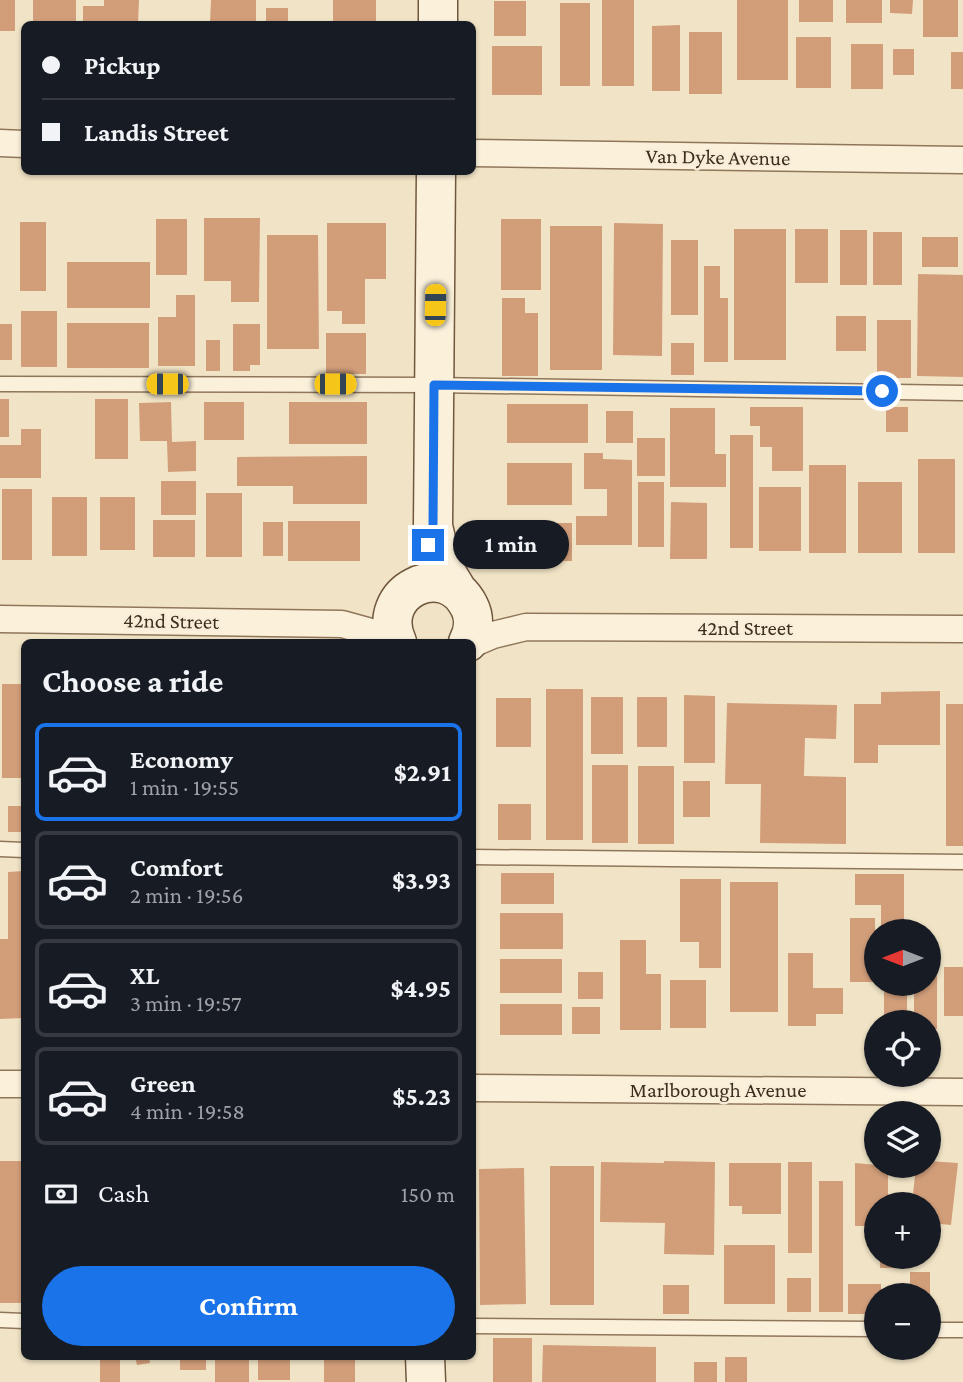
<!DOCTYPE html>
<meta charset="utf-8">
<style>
:root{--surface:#171b24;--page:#20242c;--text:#f1f3f6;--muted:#9ea1a6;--line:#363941;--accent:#1a73e8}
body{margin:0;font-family:"Crimson Pro",serif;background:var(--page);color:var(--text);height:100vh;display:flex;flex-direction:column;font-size:26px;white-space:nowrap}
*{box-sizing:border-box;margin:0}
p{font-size:23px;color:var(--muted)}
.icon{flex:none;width:38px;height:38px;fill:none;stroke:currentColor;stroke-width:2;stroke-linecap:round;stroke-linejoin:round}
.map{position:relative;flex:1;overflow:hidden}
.details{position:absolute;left:21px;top:639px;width:455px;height:721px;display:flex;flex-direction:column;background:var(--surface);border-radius:10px;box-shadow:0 2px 5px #0004}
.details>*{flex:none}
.top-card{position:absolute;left:21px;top:21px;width:455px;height:154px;border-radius:10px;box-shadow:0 2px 5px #0004;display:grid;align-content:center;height:154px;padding:0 21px;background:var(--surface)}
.needle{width:46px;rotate:270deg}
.tools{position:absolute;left:864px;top:919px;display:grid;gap:14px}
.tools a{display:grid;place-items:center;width:77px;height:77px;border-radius:50%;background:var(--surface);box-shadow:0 2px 5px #0004;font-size:35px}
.end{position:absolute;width:32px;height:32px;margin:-16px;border:9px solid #1a73e8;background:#fff;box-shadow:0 0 0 4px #fff}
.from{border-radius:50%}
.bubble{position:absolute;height:49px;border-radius:24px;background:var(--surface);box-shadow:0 2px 5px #0004;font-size:23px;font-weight:700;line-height:49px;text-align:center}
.car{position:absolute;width:21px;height:42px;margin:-21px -10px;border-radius:9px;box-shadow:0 0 5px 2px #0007;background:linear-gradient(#f5c518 24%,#345 0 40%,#f5c518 0 76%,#345 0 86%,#f5c518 0)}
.top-card b{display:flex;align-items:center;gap:24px;height:66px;font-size:26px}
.top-card b+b{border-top:2px solid var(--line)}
.top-card i{width:18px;height:18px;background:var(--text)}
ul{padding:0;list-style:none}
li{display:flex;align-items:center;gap:21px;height:98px;margin:0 14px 10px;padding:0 7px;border:4px solid var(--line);border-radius:10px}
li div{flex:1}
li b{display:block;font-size:26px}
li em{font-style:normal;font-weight:700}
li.selected{border-color:var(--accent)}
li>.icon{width:63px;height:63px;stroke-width:1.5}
h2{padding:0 21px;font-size:32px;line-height:84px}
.pay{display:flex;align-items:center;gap:18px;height:77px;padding:0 21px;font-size:26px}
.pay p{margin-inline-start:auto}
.button{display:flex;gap:14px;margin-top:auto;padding:14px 21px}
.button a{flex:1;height:80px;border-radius:42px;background:var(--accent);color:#fff;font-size:28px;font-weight:700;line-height:80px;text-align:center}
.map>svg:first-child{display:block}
.building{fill:#d29e7a}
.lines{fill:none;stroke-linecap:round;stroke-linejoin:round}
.lane-casing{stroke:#8f765a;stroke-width:17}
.street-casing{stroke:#8f765a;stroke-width:29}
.secondary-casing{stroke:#70573d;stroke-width:41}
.lane{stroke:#fbf1db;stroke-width:14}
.street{stroke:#fbf1db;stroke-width:26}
.secondary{stroke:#fbf1db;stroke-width:38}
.route{stroke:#1a73e8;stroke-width:9}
.labels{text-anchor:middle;stroke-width:5;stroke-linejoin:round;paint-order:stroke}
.street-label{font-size:21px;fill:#3e2e1f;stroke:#f8eed7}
</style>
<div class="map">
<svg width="963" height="1382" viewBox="0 0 963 1382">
<rect width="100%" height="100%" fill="#f1e4c6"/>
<path class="building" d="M0,0H15V31H0Z
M33,0H76V24H33Z
M104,0H139L138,24H83V6H104Z
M211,0H256V24H210Z
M333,0H376V24H333Z
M602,0H634V86H602Z
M737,0H788V80H737Z
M799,0H833V22H799Z
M846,0H882V23H846Z
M890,0H913L912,14L890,13Z
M923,0H958V37H923Z
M494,1H526V36H494Z
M560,3H590V86H560Z
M266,8H288V24H266Z
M680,25V91H652V26Z
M689,32H722V94H689Z
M796,37H831V88H796Z
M851,44H883V89H851Z
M492,46H542V95H492Z
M893,49H914V75H893Z
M951,52H963V89H951Z
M204,218H260L259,302H231V281H204Z
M156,219H187V275H156Z
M501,219H541V290H501Z
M20,222H46V291H20Z
M327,223H386V279H365V324H342V311H327Z
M614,223L663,224L662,356L613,355Z
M550,226H602V370H550Z
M734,229H786V360H734Z
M795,229H828V283H795Z
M840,230H867V285H840Z
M873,232H902V285H873Z
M267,235H318L319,349H267Z
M922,237H958V267H922Z
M671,240H698V315H671Z
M67,262H150V308H67Z
M704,266H720V298H728V362H704Z
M918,274L963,275V377L917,376Z
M176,295H195V366H158V317H176Z
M502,298H525V313H538V376H502Z
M21,311H57V367H21Z
M836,316H866V351H836Z
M877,320H911V378H877Z
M67,323H149V368H67Z
M0,324H12V360H0Z
M233,324H260V365H250V371H233Z
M326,333H366V374H326Z
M206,340H220V371H206Z
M671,343H694V375H671Z
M0,399H9V437H0Z
M95,399H128V459H95Z
M171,402L172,442L196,441V471L168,472L167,441H140L139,403Z
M204,402H244V440H204Z
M289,402H367V444H289Z
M507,404H588V443H507Z
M750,407H803V471H772V447H760V426H750Z
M886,407H908V432H886Z
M670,408H715V454H726V487H670Z
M606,411H633V443H606Z
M21,429H41V478H0V445H21Z
M730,435H753V548H730Z
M637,438H665V476H637Z
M584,453H603V459L632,460V545H576V516H607V489H584Z
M367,456V504H293V486H237V457Z
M918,459H955V553H918Z
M507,463H572V505H507Z
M809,465H846V553H809Z
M161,481H196V515H161Z
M638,482H664V547H638Z
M858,482H902V553H858Z
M759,487H801V551H759Z
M2,489H32V560H2Z
M206,493H242V557H206Z
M52,497H87V556H52Z
M100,497H135V550H100Z
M671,502L707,503V559H670Z
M153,520H195V557H153Z
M288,521H360V561H288Z
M263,522H283V556H263Z
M502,523H572V561H502Z
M2,684H24V778H2Z
M546,689H583V840H546Z
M940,691V745H878V763H854V704H881V692Z
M684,695L715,696V763H684Z
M591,697H623V754H591Z
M637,697H667V747H637Z
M496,698H531V747H496Z
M727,703L837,705L836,739L805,738L804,776L846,777V844L760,843L761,784H725Z
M946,704H963V846H946Z
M592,765H628V843H592Z
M638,766H674V844H638Z
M683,781H710V817H683Z
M498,804H531V840H498Z
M8,806H24V832H8Z
M24,871V1018L0,1019V939H8V872Z
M501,873H554V904H501Z
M855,874H904V931H881V905H855Z
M680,879H721V968H699V942H680Z
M730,882H778V1012H730Z
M500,913H563V949H500Z
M850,918H875V982H850Z
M620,940H646V974H661V1030H620Z
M929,950H937V1029H929V1022H914V984H929Z
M788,953H813V988H843V1014H816V1026H788Z
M500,959H562V993H500Z
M944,967H963V1016H944Z
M578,972H603V999H578Z
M670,980H706V1028H670Z
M884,984H907V1022H884Z
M500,1004H562V1035H500Z
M572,1007H600V1034H572Z
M0,1161H24V1198H22L24,1303H0Z
M664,1161L715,1162L714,1255L664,1254L665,1223L600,1222L601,1162L664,1163Z
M929,1161L958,1163L951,1225L930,1223L932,1212L929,1211V1204H912L916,1166H929Z
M788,1162H812V1253H788Z
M729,1163H781V1214H742V1206H729Z
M855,1163L888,1166V1204H877V1226H855Z
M550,1166H594V1305H550Z
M524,1168L526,1304L480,1305L479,1169Z
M819,1181H843V1312H819Z
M724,1245H775V1304H724Z
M880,1256H904V1268H880Z
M910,1272H930V1295H910Z
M787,1278H811V1312H787Z
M848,1284H881V1295H877V1314H848Z
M663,1285H689V1314H663Z
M493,1338H532V1382H493Z
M543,1345L656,1347V1382H542Z
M100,1356H120V1382H100Z
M135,1356H149L150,1363L137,1365Z
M180,1356H206V1370H180Z
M215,1356H249V1382H215Z
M258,1356H290V1380H258Z
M324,1356H355V1382H324Z
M725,1357H747V1382H725Z
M694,1362H717V1382H694Z"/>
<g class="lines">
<g class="lane-casing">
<path id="lane" d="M0,384L434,385L963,393
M0,849L24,850
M472,857L963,862
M0,1320L24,1321
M472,1326L877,1329
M929,1330H963"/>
</g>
<g class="street-casing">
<path id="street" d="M0,143L24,144
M472,153L963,160
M0,619L342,624L371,632L390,642
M472,644L493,635L526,627L963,629
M0,1084H24
M472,1088L963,1092"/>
</g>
<g class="secondary-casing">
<path id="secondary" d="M438,24V0
M436,172L433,526L442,565L457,590
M397,642C374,592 444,557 469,606C475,617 474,631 468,642
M425,1356L426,1382"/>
</g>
<use href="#lane" class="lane"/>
<use href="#street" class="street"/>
<use href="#secondary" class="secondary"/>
</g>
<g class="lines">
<path class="route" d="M428,545L433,526L434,385L882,391"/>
</g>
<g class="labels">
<g class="street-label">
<text transform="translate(718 157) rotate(1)" y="7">Van Dyke Avenue</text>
<text transform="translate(171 621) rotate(1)" y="7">42nd Street</text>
<text x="745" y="635">42nd Street</text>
<text x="718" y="1097">Marlborough Avenue</text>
</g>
</g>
</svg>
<div class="tools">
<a><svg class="needle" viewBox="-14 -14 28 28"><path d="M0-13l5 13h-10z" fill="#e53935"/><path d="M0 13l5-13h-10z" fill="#9ea1a6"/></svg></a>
<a><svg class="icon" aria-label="locate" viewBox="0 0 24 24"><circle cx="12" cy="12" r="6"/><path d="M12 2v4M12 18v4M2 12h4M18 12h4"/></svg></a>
<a><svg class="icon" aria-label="layers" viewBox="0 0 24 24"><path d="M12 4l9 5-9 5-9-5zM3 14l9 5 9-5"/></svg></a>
<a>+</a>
<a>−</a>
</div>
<i class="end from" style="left:882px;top:391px"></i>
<i class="end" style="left:428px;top:545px"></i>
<div class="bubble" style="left:453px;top:520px;width:116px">1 min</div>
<i class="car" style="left:435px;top:305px;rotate:1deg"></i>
<i class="car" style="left:167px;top:384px;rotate:270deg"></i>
<i class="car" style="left:335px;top:384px;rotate:90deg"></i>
<div class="top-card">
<b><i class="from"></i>Pickup</b>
<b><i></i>Landis Street</b>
</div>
<section class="details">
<h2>Choose a ride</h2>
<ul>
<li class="selected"><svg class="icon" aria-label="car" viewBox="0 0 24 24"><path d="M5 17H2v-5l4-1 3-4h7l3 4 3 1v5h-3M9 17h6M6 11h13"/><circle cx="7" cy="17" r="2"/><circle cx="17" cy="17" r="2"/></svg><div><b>Economy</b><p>1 min · 19:55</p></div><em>$2.91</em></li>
<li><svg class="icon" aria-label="car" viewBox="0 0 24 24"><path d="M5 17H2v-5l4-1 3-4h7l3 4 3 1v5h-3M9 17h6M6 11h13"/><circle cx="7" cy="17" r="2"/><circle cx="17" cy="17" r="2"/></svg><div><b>Comfort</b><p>2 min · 19:56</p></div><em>$3.93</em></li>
<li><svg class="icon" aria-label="car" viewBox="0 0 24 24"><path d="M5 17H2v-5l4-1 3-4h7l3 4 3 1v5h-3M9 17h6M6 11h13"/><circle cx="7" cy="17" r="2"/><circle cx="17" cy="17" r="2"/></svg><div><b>XL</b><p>3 min · 19:57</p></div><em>$4.95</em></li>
<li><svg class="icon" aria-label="car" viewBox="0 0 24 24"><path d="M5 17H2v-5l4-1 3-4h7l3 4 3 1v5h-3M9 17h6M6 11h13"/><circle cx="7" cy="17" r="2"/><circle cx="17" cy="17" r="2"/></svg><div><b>Green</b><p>4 min · 19:58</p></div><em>$5.23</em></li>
</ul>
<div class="pay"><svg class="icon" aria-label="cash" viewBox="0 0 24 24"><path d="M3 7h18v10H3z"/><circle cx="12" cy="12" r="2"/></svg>Cash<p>150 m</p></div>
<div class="button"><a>Confirm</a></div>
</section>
</div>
